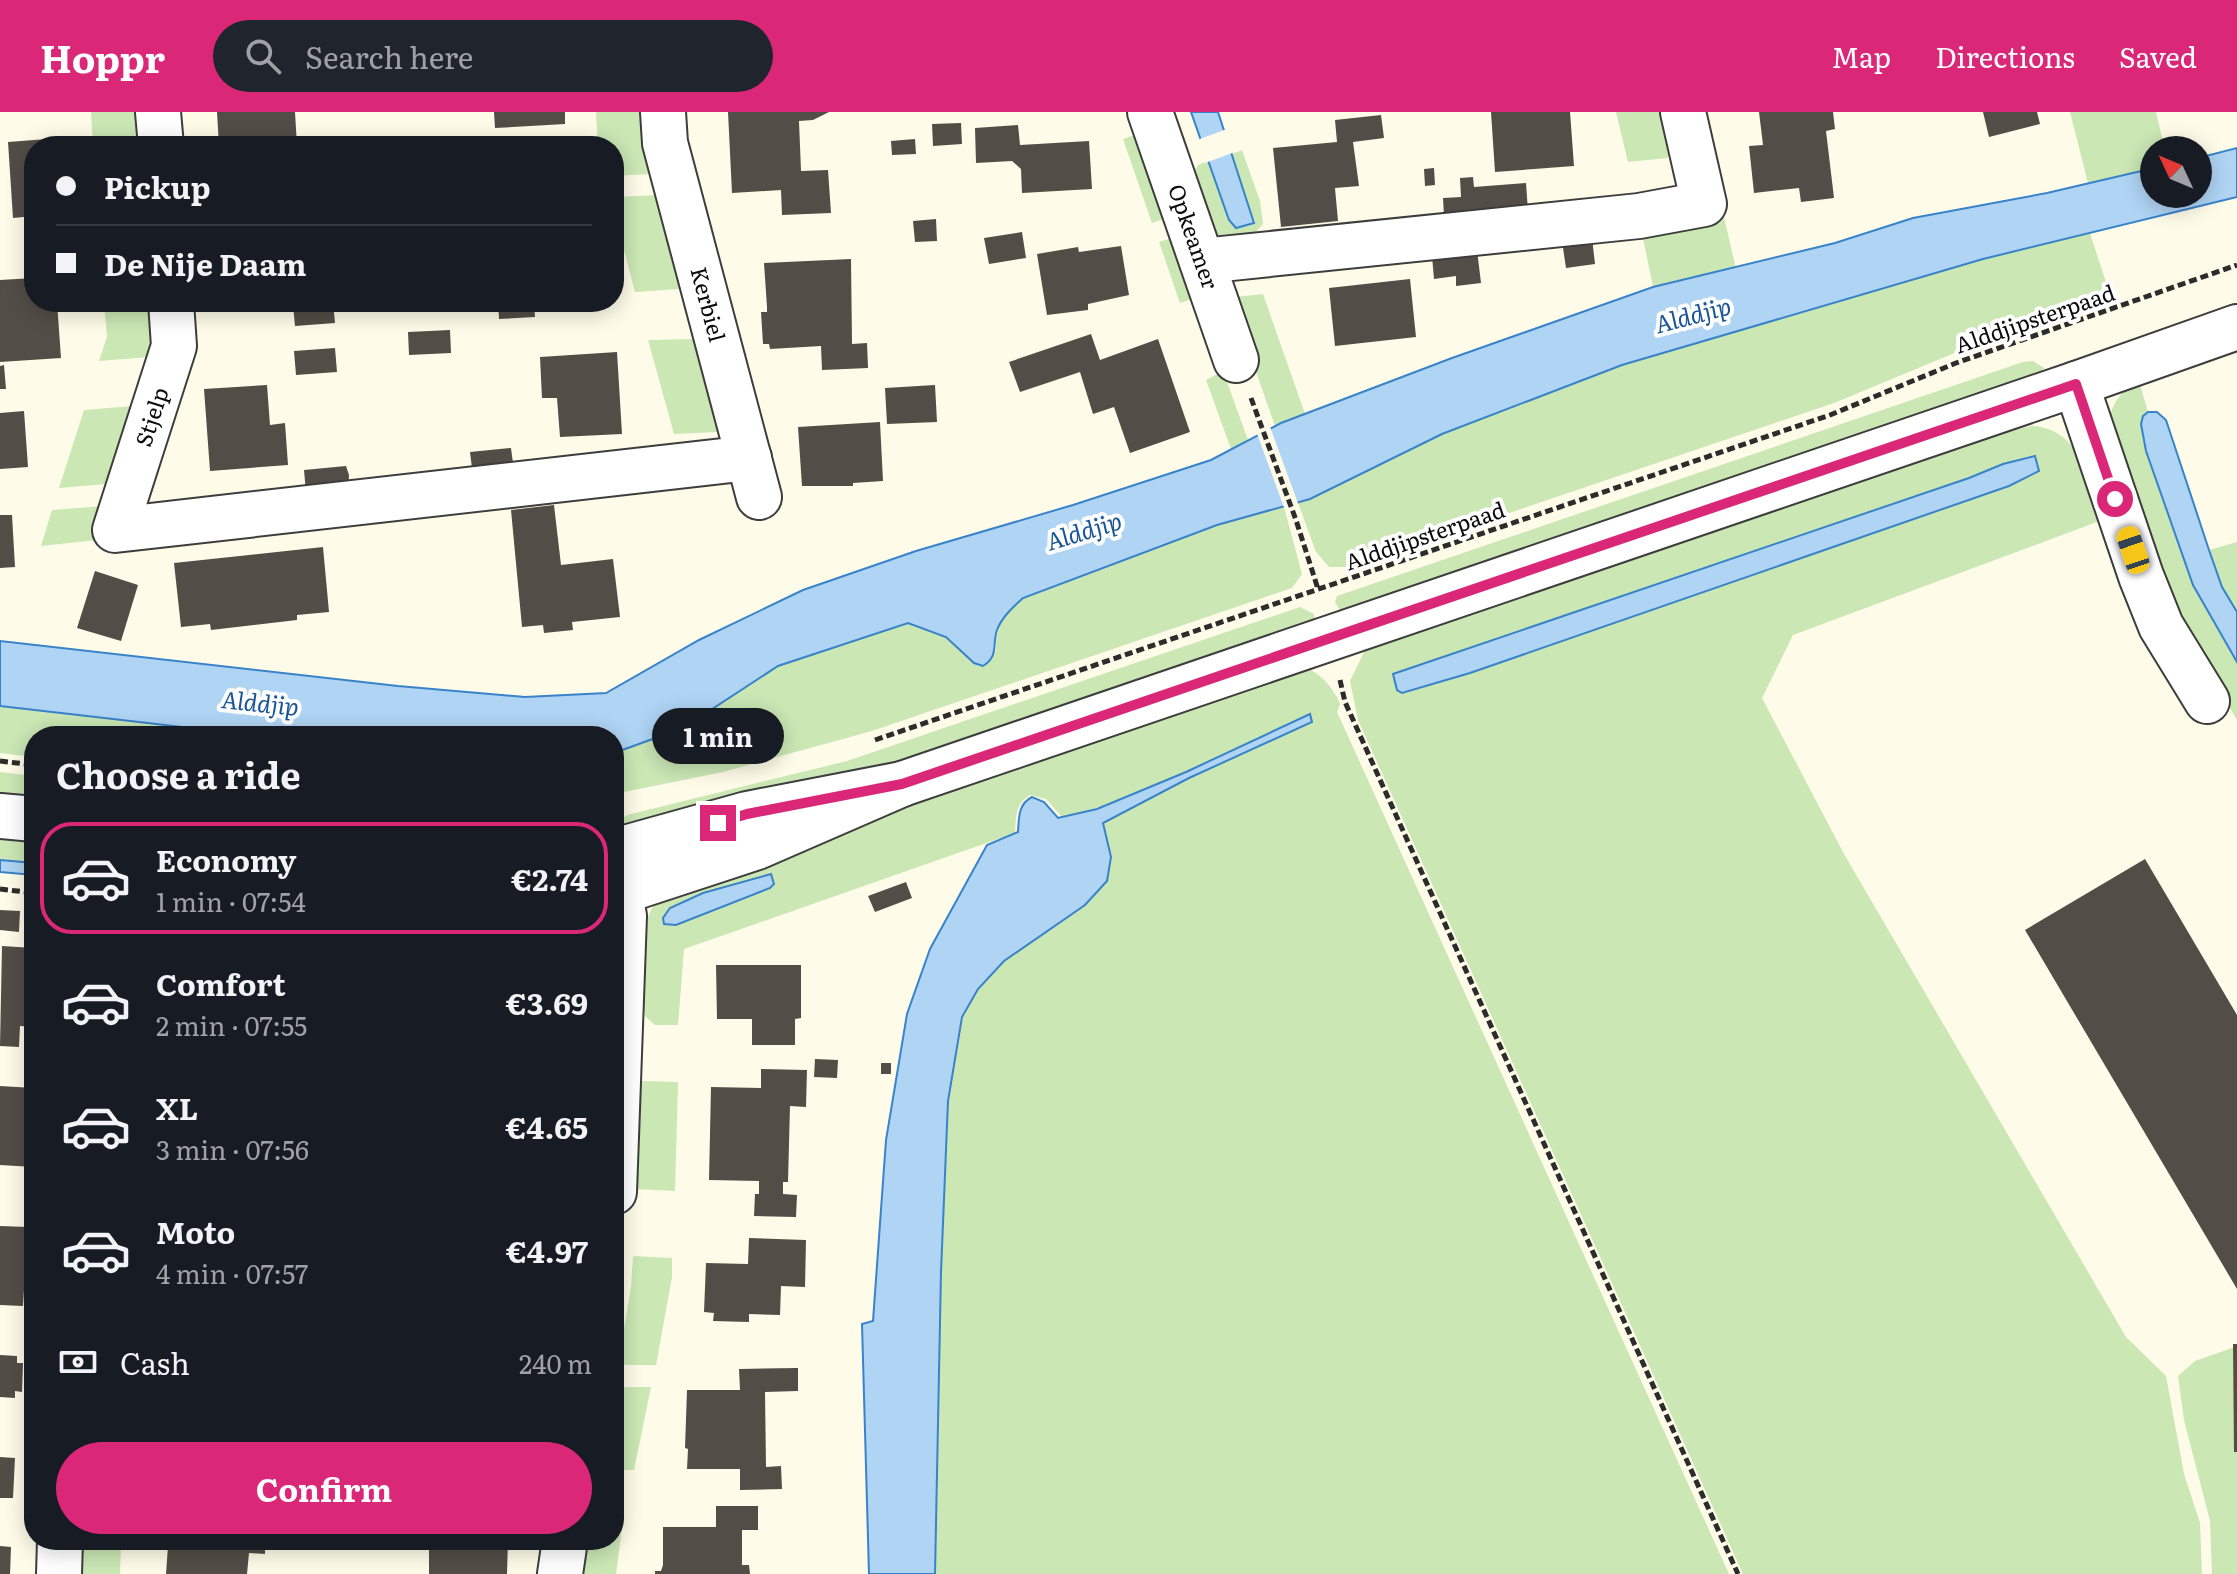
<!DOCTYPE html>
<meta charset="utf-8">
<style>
:root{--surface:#171b24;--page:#20242c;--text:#f1f3f6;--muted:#9ea1a6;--line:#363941;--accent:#db2777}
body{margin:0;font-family:Literata,serif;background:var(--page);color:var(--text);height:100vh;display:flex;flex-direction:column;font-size:30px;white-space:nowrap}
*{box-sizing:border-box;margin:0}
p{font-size:26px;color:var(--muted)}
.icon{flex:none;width:44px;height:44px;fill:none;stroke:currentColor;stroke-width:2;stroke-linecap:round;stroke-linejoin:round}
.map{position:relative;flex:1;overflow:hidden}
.panel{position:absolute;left:24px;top:614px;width:600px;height:824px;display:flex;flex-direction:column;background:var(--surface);border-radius:32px;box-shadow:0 4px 20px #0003}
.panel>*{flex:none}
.top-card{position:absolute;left:24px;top:24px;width:600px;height:176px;border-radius:32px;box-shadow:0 4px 20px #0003;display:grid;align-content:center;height:176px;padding:0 32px;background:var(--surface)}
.needle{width:52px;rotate:314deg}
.buttons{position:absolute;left:2140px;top:24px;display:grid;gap:16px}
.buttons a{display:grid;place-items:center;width:72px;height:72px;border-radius:50%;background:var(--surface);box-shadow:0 4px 20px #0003;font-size:40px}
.end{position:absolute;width:36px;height:36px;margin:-18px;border:10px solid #db2777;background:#fff;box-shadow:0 0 0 4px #fff}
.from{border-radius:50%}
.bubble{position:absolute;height:56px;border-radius:28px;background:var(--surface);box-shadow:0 4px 20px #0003;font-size:26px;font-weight:700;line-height:56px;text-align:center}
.car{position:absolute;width:24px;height:48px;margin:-24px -12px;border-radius:10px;box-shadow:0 0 6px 2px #0007;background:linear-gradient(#f5c518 24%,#345 0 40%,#f5c518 0 76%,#345 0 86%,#f5c518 0)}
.top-card b{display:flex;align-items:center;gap:28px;height:76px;font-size:30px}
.top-card b+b{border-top:2px solid var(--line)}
.top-card i{width:20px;height:20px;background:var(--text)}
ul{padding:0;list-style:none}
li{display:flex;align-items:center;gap:24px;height:112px;margin:0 16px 12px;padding:0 16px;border:4px solid transparent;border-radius:32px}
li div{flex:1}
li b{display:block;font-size:30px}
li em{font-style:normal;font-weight:700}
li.on{border-color:var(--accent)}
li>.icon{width:72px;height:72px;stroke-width:1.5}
h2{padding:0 32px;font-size:36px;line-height:96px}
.pay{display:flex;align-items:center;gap:20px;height:88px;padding:0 32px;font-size:30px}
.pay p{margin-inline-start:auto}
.cta{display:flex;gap:16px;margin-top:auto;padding:16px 32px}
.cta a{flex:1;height:92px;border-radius:48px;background:var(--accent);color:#fff;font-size:32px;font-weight:700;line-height:92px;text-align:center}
header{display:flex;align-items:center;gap:48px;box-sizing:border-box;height:112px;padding:0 40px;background:var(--accent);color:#fff}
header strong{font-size:38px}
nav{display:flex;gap:44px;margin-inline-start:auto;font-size:28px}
.search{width:560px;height:72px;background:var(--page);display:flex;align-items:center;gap:20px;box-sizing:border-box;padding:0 28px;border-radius:44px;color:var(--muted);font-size:30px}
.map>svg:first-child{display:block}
.green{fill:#cae7b4;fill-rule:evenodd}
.water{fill:#afd4f4;stroke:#3883c9;stroke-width:2}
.pier{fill:#fefce8}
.building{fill:#534d47}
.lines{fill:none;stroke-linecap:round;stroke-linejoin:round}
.minor-casing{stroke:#3d3d3d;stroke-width:48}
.path{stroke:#2c2c2c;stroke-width:5;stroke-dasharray:8 4;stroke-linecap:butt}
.minor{stroke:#fff;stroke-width:44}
.route{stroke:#db2777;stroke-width:10}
.labels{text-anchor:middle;stroke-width:8;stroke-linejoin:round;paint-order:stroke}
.street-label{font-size:22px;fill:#0a0a0a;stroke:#fff}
.water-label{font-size:24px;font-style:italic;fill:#195597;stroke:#fff}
</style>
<header>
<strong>Hoppr</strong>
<div class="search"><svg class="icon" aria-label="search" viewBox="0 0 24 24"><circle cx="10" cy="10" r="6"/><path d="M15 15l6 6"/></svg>Search here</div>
<nav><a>Map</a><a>Directions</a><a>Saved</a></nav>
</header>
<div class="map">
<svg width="2237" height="1462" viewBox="0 0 2237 1462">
<rect width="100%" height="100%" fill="#fefce8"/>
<path class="green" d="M91,0H143L145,34H93Z
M596,0H648L655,56L650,62L614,64V34H598Z
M1616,0H1668L1676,37L1667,46L1628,50Z
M2070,0H2156L2165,38H2154V56L2088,71Z
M1135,23L1143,27L1164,107L1152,111L1123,27Z
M1242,38L1260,89L1263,112L1254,122L1218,130L1190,68L1198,53L1208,49L1229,108L1254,111L1232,42Z
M657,83L686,172L679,177L635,180L614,100V85Z
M1723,101L1736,157L1653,175L1641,116Z
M2090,121L2111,186L1957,240L1834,291L1350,455H1329L1316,440L1298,391L1442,322L1622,253L1983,147Z
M1172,126L1192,187L1180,191L1159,130Z
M1263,182L1305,302L1275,314L1232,191L1235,185Z
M104,190H156L150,245L99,249L107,225Z
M693,227L702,233L723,311L717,320L674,322L648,228Z
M2033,249L2044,256L2041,262L1341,500L1335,490L1337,484L2023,250Z
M1223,259L1248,328L1231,337L1206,268Z
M2139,269L2148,300L2143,304L2146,339L2193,473L2237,550V608L2172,499L2109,312C2111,292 2120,279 2139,269Z
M133,294L107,372L59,376L84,298Z
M2032,314C2080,316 2090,370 2105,407L1793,523L1762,586L1844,742L2126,1225L2166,1264L2184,1362L2200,1411L2202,1462H1743L1358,608L1350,569L1365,538L2003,320ZM2003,352L2009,374L1470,561L1393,562L1969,366Z
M104,394L97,428L41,434L52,398Z
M1284,395L1302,462L1292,476L872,619L723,660L614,682V641L683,616L778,554L908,510L946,525L996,539C996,512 1004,504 1023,486L1217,413Z
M2237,430V500L2222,475L2209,438Z
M1300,495L1314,502L1315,509L834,670L621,725L618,710L627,703L847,649Z
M1308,557C1322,562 1335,579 1340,592L1337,600L1729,1462H935L941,1160L948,989L962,905L978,877L1004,849L1085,793L1111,745L1102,711L1189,666L1312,610L1310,603C1230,640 1148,686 1062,705L1046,687L1030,683C1015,692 1016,705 1015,721L684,837L678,913H655L645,904C642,892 643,879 643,867C642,832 640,799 670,775Z
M0,594L260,624H34V645L0,641Z
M0,660L34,664V687L0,683Z
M0,726L34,729V751L0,748Z
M640,969L678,970L675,1079L635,1077Z
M633,1144L672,1146V1165L656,1253H618L631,1175Z
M2232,1236H2237V1462H2212L2210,1409L2184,1308L2178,1264L2195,1249Z
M614,1275H651L634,1358H614Z
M614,1416H622L616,1462H582L588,1428H614Z
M82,1429L121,1432L120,1462H74L75,1435Z"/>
<path class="water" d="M1191,0H1218L1254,111L1236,116L1229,108Z
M2237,36V85L1983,147L1622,253L1442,322L1310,387L1217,413L1023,486C1013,495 1002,505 997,518C992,533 999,544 983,554L974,551L946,525L908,511L778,554L683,616L614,641V624H261L0,594V529L398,574L525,585L606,581L699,528L803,478L916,439L1073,393L1211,348L1281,311L1452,246L1653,175L1835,131L1913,106L2047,81L2154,56V82H2198V46Z
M2148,300H2157L2166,308L2209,438L2222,475L2237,500V550L2193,473L2146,339L2141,312L2143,304Z
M2035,344L2039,359L2009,374L1470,561L1402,581L1397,578L1393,562L1969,366L2003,352Z
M1310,602L1312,610L1189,666L1103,711L1111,745L1107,769L1085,793L1004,849L978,877L962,905L948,989L941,1160L935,1462H869L862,1212L873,1209L886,1028L907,902L930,837L987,733L1018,720C1019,706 1018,692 1032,685L1044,690L1058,706L1097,697L1186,660Z
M0,748L34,751V763L0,760Z
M771,762L774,772L770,776L676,813L664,812L663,806L670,796L703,781Z"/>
<path class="pier" d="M1227,17L1235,40L1205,51L1197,28Z
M1269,312L1299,394L1285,398L1256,319Z"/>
<path class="building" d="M217,0H295L297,34H219Z
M494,0H565V12L495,16Z
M728,0H829L813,8L799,9L801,59L828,58L831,101L782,103L781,78L732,81Z
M1491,0H1570L1574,54L1495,60Z
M1759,0H1833L1835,17L1826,19L1834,86L1801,90L1799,76L1754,81L1749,34L1763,33Z
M1983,0H2037L2040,12L1989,25Z
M1381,3L1384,26L1353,30L1359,74L1335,76L1338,109L1281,115L1273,36L1337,30L1335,8Z
M961,11L962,32L933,34L932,12Z
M1018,13L1020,33L1089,29L1092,77L1022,81L1021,57L1012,49L976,51L975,16Z
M60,26V34H34V104L13,106L8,30Z
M915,27L916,42L892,43L891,29Z
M1434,56L1435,73L1425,74L1424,57Z
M1473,65L1474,75L1526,71L1528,99L1444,104L1443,86L1461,85L1460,66Z
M936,107L937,129L915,130L913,109Z
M1022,120L1026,146L989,152L984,126Z
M1592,126L1595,152L1566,156L1562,129Z
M1121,134L1129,183L1088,192V198L1047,203L1037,142L1078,135L1079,140Z
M1477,138L1481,171L1456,174V164L1434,167L1432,144Z
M851,147L852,232L867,231L868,256L822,258L821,234L770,237L769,232H763L761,200H767V195L764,151Z
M34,166V190H57L61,246L0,250V168Z
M1410,167L1416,225L1335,234L1329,176Z
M227,190H333L335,211L295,214L293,193L228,198Z
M498,190H534L535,205L499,207Z
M450,218L451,241L409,243L408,220Z
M1091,222L1100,248L1158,227L1190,320L1130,341L1114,295L1093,302L1080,260L1020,280L1009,250Z
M335,236L337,260L296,263L294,239Z
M617,240L622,322L560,325L557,286H542L540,245Z
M4,253L6,277H0V254Z
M267,273L270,313L285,311L288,353L210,359L204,277Z
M935,273L937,310L887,312L885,276Z
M24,299L28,355L0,357V301Z
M880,310L883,369L853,371V374H802L798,315Z
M511,336L514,359L473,364L470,340Z
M346,354L349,363L348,377L306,381L304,358Z
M554,393L561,453L613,447L620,505L572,510L573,518L544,521L543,513L522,515L511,398Z
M0,403H12L15,455L0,456Z
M323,435L329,500L297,503V508L211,518L210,512L181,515L174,451Z
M95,459L138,473L121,529L77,516Z
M2145,747L2237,903V1177L2025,818Z
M906,770L912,786L875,800L868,784Z
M0,798L20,799L19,820L0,818Z
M2,834L34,836V915L20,914L19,935L0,934Z
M716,853H801V906L795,907V933H752V907H717Z
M815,947L838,948L837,966L814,965Z
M881,951H891V962H881Z
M761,957L807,958L806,995L790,994L788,1070H783V1082L797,1083L796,1105L754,1104L755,1082H759V1069L709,1068L711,975L761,976Z
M0,974L34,976V1055L0,1053Z
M0,1114L28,1115L23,1194L0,1193Z
M749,1126L806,1128L805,1175L781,1174L780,1203L749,1202V1210L713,1209L714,1201L704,1200L706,1151L748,1152Z
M2233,1232H2237V1340H2234Z
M0,1243L17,1244V1251H23L22,1280L15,1279V1286L0,1285Z
M798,1256V1279L765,1280L766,1355L781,1354L782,1377L740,1378V1357H687L688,1337L685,1336L687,1278H740L739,1257Z
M0,1345L15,1346L13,1386H0Z
M716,1394H758V1418H742V1453H749L750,1462H655V1459H661L663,1453V1415H716Z
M224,1428H265V1442L249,1441L247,1462H166L168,1434L223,1438Z
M429,1428H508L507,1462H429Z
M0,1434L11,1435L10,1462H0Z"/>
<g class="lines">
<g class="minor-casing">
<g id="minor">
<path d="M158,0L161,34"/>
<path id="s1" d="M663,0L665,31L759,385"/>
<path id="s2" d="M1150,0L1236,248"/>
<path d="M1202,149L1639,104L1704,92L1683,0"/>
<path d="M171,190L174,234L115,418L749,346"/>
<path d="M2076,272L2141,464L2161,514L2207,589"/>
<path d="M902,672L2076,272L2237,215"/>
<path d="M0,704L34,707"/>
<path d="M614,739L747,702L902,672L757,735L614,782"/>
<path d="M614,752L624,804L614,1080"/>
<path d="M59,1462L60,1428"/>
<path d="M560,1462L565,1428"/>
</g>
</g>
<path class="path" d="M1251,286L1296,408L1318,477
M1340,568L1345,590L1738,1462
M875,628L1830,303L1956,251L2237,153
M0,649L34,653
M0,777L34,781"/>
<use href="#minor" class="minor"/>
</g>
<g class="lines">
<path class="route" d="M718,711L747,702L902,672L2076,272L2115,387"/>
</g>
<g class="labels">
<g class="street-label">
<text dy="8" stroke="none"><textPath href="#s2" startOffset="132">Opkeamer</textPath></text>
<text dy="8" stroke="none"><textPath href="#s1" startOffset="198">Kerbiel</textPath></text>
<text transform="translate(2035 207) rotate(-19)" y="8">Alddjipsterpaad</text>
<text transform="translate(152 305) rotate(-72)" y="8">Stjelp</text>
<text transform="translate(1425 424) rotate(-19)" y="8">Alddjipsterpaad</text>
</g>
<g class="water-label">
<text transform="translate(1693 204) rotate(-15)" y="8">Alddjip</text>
<text transform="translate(1084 420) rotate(-17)" y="8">Alddjip</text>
<text transform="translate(260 592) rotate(6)" y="8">Alddjip</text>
</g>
</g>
</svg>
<div class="buttons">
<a><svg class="needle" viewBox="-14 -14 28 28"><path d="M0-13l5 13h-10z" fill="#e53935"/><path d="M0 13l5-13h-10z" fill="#9ea1a6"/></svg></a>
</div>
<i class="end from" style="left:2115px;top:387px"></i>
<i class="end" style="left:718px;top:711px"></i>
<div class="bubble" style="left:652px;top:596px;width:132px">1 min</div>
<i class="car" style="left:2133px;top:438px;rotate:341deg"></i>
<div class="top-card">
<b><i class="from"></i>Pickup</b>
<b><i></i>De Nije Daam</b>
</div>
<section class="panel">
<h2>Choose a ride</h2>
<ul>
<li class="on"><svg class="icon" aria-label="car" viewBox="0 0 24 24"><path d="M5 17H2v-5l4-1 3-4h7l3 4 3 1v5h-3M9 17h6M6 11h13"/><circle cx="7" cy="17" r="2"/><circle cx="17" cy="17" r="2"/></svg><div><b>Economy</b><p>1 min · 07:54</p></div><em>€2.74</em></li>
<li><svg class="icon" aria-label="car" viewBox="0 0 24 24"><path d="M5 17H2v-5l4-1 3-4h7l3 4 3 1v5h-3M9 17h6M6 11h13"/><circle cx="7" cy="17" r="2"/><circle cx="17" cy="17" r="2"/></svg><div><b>Comfort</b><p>2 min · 07:55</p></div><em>€3.69</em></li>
<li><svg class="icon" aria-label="car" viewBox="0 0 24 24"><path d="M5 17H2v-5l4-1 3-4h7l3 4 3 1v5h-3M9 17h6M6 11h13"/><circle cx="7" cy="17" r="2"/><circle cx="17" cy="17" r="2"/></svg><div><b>XL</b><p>3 min · 07:56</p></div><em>€4.65</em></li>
<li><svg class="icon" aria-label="car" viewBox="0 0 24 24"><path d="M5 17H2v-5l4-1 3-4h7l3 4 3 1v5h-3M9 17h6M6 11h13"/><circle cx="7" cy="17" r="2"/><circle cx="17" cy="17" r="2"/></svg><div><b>Moto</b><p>4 min · 07:57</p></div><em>€4.97</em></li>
</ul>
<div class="pay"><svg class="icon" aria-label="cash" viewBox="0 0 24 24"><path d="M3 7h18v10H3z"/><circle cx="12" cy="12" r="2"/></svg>Cash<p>240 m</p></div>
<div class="cta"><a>Confirm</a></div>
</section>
</div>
